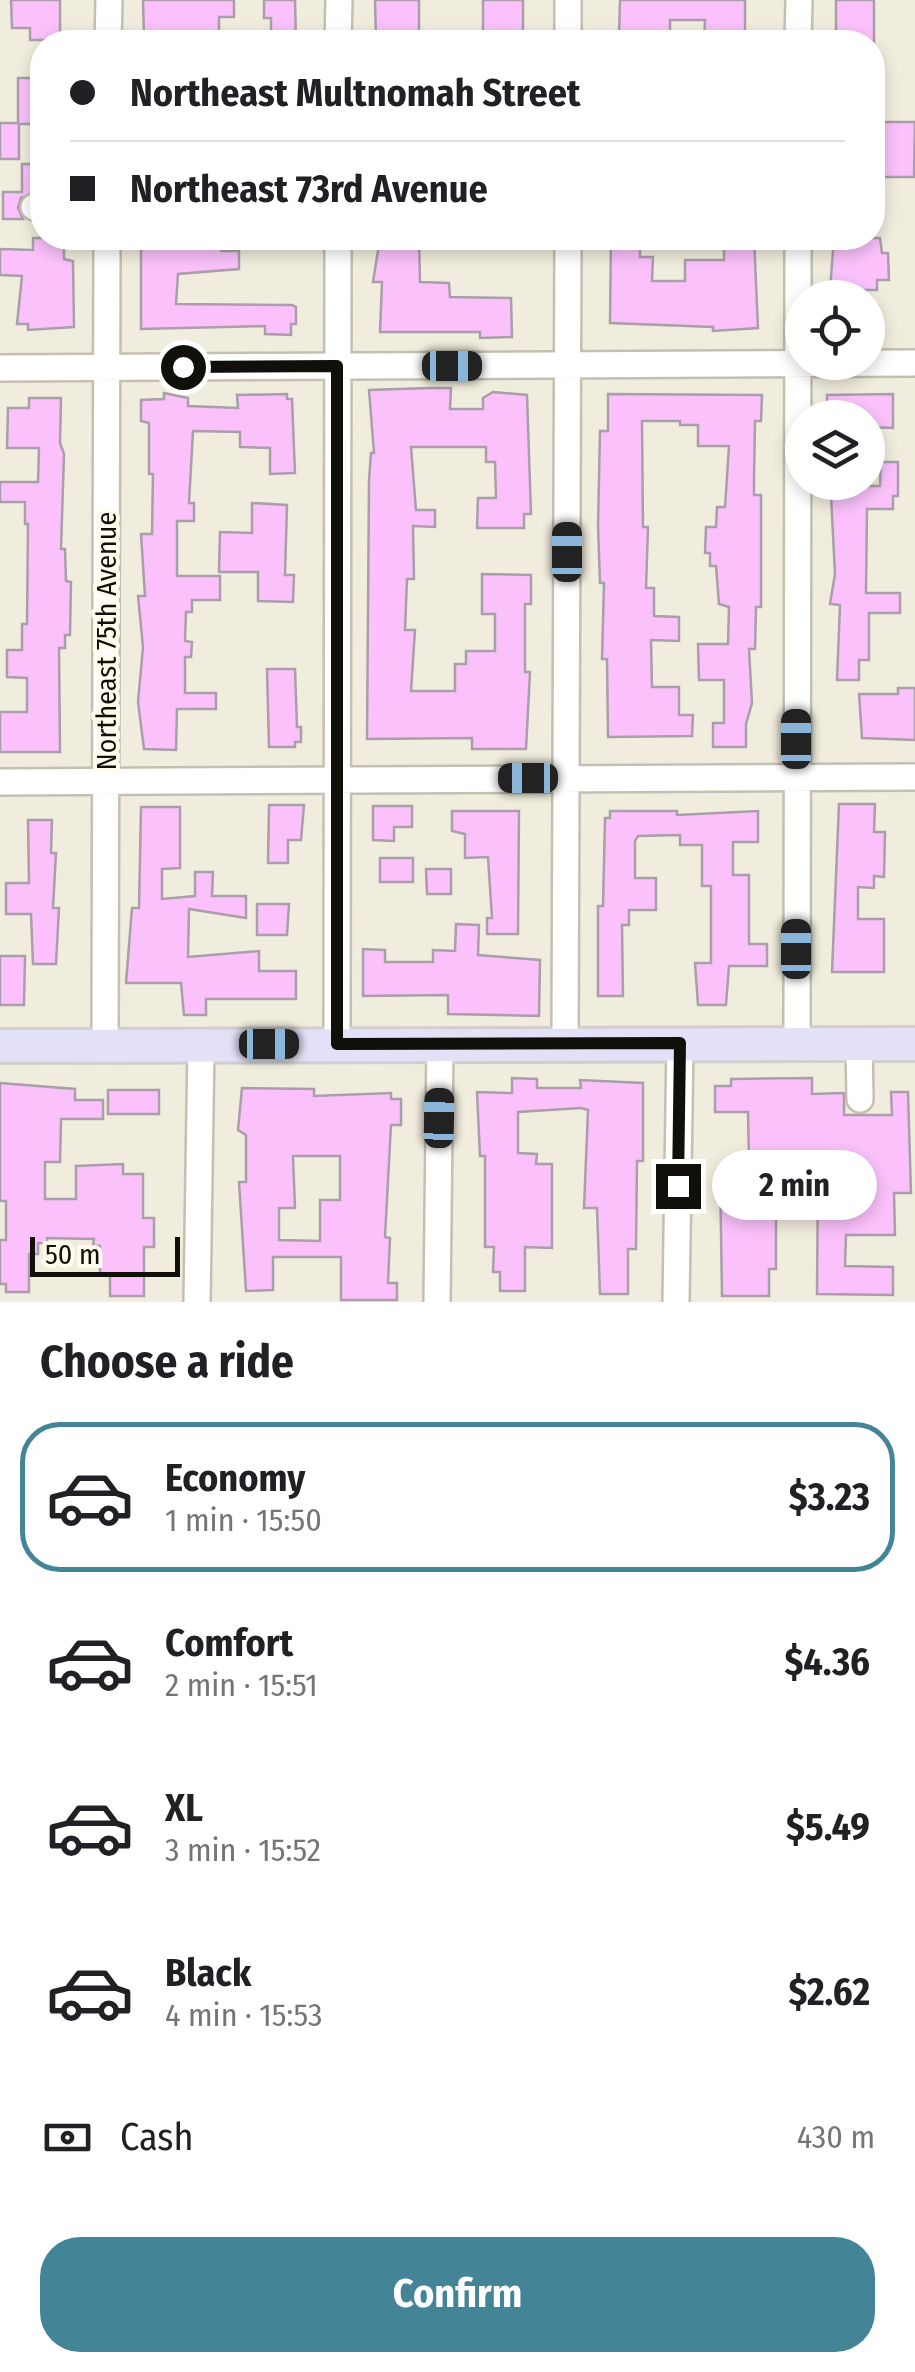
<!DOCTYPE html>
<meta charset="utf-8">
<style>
:root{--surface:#fff;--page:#f6f6f6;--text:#202124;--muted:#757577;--line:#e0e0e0;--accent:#438597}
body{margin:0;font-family:"Fira Sans Condensed",sans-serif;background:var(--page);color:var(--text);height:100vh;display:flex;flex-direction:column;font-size:38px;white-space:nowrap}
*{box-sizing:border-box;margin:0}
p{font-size:32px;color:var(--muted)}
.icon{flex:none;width:55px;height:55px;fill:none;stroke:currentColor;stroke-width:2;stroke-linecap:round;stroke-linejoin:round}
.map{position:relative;height:1302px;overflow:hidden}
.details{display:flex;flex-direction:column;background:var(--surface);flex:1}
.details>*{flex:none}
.banner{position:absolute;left:30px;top:30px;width:855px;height:220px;border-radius:40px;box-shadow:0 5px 15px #0003;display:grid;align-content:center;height:220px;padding:0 40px;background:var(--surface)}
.tools{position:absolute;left:785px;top:280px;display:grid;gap:20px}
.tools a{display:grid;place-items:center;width:100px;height:100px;border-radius:50%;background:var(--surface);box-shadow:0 5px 15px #0003;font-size:50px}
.scale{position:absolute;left:30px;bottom:25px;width:150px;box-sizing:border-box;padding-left:10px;border:5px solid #100f0a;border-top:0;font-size:28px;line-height:35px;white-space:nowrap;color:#100f0a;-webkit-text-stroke:8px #fefbec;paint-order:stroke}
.end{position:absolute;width:45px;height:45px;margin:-22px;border:12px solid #100f0a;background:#fff;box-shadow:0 0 0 5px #fff}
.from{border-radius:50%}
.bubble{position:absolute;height:70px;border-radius:35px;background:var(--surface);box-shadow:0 5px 15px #0003;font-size:32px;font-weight:700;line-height:70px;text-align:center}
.car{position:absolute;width:30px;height:60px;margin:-30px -15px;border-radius:12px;box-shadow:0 0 8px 2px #0007;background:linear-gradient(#222 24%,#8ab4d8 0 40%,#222 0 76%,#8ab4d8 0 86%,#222 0)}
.banner b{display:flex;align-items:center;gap:35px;height:95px;font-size:38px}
.banner b+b{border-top:2px solid var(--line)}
.banner i{width:25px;height:25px;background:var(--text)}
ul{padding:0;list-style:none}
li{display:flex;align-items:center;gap:30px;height:150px;margin:0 20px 15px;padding:0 20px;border:5px solid transparent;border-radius:40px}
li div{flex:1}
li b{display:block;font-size:38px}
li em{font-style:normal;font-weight:700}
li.selected{border-color:var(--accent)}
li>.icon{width:90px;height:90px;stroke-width:1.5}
h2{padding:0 40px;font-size:45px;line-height:120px}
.pay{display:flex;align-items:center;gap:25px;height:110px;padding:0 40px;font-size:38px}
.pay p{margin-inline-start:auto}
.primary-button{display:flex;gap:20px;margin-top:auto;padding:20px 40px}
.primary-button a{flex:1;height:115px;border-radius:40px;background:var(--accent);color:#fff;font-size:40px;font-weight:700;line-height:115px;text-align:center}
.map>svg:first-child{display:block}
.building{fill:#fac1fb;stroke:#a99ea9;stroke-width:2.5;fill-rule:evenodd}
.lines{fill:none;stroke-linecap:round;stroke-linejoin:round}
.minor-casing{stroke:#c3bfb1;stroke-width:30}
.major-casing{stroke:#cfcfce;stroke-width:38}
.minor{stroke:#fff;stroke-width:25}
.major{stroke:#e2e1f7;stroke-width:32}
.route{stroke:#100f0a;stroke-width:12}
.labels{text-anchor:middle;stroke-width:8;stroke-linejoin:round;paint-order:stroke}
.street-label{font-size:28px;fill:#100f0a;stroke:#fefbec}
</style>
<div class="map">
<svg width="915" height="1302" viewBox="0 0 915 1302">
<rect width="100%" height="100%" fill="#f1edde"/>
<path class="building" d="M11,0H60V40H30V28H12Z
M143,0H234V17H219V42H149L144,39Z
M264,0H295L296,42H271V18H264Z
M375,0H419V38L376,42Z
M483,0H523V42H483Z
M620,0H745V42H704L705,20H670V36L619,35Z
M836,0H874V42H836Z
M18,78H42V124H19V159H0V123H18Z
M872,122H915L914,177H875Z
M22,164H42V191L21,198L18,208L23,219H3V192H22Z
M33,238H64V259L73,261L74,327L28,330V324H17L22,276L0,275V249L33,250Z
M141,238H221V251H239V269L178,274L176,304L292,305L296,307V324H291V335L265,334V326L141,329Z
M380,238H419L420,282L449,283L450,297L511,298L512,337L480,338V332H380L382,282H373Z
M611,238H640V257H653L652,281H685V260H724V238H754L758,328L713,331V327L610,323Z
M834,238H880L882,253H888L889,280H877V290H830Z
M429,388H451L450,409H483V398L493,392L527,395L531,514H524V528H477L478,498H496L495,462H486V447H411L416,510H435V527L413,526L414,579H407L405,630H415L411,691H455V664H466V651H495V614H482V574L531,575V604H525V672H530L526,749H472V738L367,739L369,480L371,453H374L369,390Z
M164,393L188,398V406L238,408L237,395L287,394V399H292L295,473L270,474V448L240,447V432L193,431L189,503H194V521H177V576H220V600H192V612H186L185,641L192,642L191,657H185V693H216V709H177L176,750L144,749L138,702L143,647L138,596H145L141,534H152L153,474H149V423L141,421V400L164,399Z
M608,394L762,395L761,421H755L754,479V495H761V607H756L755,649H749L752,703L746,724V747H713V723H724V680H699L698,644H728L729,607L719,604L716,566H710V553H705L706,527H716L717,507H725L729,446H698V425H680V421H642L643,527H648L646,588H654V616L679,617V641L651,640L652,687H679V715H693L692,736L608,737L607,659H602L604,583H600L598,526L600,431H608Z
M893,394V428L868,427V418H827V395Z
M29,398H61L60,443L64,454L61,549H65L66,581L71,582L70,635H65V648H59L60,752H0V712H27V678L7,677V650H22V624H27L28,524H25V502H0V482H38L39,448H7L8,408H29Z
M881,462H898V496H893V509H867L866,593H900V613H869V660H859V680H837L840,605L830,604L835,574L831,496H850V486H880Z
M252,503L287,505L285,575H294L293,602L258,601V572H219L220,532L252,533Z
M267,669H295L297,727H301V742H295V747H269Z
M898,688H915V740L862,738L859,694H898Z
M839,804H875L874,832H885L884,877L874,876V888L858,887V919H884V972H832Z
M269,805H304L301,840H288V863H268Z
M373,806H412V827H394V841L373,840Z
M141,807H180V868L162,869V899L195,896V872H213L212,896H246V918L189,909L188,957L259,951V971H296V999H206V1015H184L181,983H126L132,908H139Z
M452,811H519L518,934H487V918H492L488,857L465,858V834L452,831Z
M610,811H677V815L758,811V842H733V875H749V944H767V966H729L726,1005H698L695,963H711V886H702V845H680V835L638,836L635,841V878H656V910H629V925H622L623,996H598V906H603L605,818H610Z
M28,820H52L51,853H56L53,908H59L56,964H33L31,914H6V883H29Z
M380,858H413V882H380Z
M426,869H451V894H427Z
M257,904H289L287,935H257Z
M456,924L479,925L478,955L540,960L539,1016L448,1014V995L363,996V949L385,950V962H433V950L455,951Z
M0,956H25L24,1005H0Z
M512,1078L537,1079V1088H581L580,1080L643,1083V1161H637L636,1249H628V1294H600L597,1208H584L588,1110L581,1108L518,1112V1153L537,1154L536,1164H552V1248L525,1247V1291H500V1272H493L494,1247H485V1156H480L477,1092L512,1093Z
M812,1078V1094L844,1093V1115H892L891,1092H908L911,1193H894L895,1235H846L845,1266L893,1267V1295L817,1294L818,1163H749L748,1112H715V1086H731V1079Z
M0,1083L75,1089V1100H103V1119H61L60,1162H45V1199H76V1166L123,1164V1174H143V1218H154V1247H144V1296H110V1275H100V1246H93L94,1239L47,1238V1243H38V1254H29V1292H6V1284H0V1240H6V1201H0Z
M242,1088L314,1089V1096L391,1093V1099H401V1125H391L385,1237L390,1238L388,1283H397V1300H341V1257H273V1290L246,1291L239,1182H246V1135L238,1130ZM293,1156H340V1200H320V1241L279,1240V1208H295Z
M108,1090H159V1114H108Z
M720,1169L762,1170L761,1215H776V1269H769V1296H722Z"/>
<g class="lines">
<g class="minor-casing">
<path id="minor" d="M108,42L109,0
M338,42L339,0
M568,42V0
M798,42L799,0
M34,207H42
M0,368L915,363
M0,782L915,777
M565,1043L568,238
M797,1043L798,238
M337,1044L338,238
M859,1044L860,1099
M105,1045L107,238
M197,1302L201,1045
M437,1302L440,1044
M676,1302L680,1043"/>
</g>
<g class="major-casing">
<path id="major" d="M0,1046L915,1044"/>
</g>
<use href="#minor" class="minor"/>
<use href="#major" class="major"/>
</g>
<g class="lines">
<path class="route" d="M183,367L337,366V1044L680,1043L678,1186"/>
</g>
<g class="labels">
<g class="street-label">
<text transform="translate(106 641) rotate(-90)" y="10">Northeast 75th Avenue</text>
</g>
</g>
</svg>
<div class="tools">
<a><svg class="icon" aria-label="locate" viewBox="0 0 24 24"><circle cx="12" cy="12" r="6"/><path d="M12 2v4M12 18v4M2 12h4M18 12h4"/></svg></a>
<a><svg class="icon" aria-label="layers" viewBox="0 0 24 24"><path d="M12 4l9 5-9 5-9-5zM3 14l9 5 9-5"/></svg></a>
</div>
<div class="scale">50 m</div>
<i class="end from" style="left:183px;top:367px"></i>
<i class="end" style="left:678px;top:1186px"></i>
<div class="bubble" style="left:712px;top:1150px;width:165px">2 min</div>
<i class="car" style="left:452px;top:366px;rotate:90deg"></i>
<i class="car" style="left:567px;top:552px;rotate:0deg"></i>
<i class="car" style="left:796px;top:739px;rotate:0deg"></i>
<i class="car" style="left:528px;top:778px;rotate:270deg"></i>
<i class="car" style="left:796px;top:949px;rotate:0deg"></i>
<i class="car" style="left:269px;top:1044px;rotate:90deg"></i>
<i class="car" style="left:439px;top:1118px;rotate:1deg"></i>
<div class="banner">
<b><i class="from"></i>Northeast Multnomah Street</b>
<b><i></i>Northeast 73rd Avenue</b>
</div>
</div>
<section class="details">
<h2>Choose a ride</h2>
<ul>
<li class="selected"><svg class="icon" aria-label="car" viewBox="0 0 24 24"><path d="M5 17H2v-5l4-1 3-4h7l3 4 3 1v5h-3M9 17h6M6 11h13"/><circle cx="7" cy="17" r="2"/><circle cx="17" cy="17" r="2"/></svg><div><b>Economy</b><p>1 min · 15:50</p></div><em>$3.23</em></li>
<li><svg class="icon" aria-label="car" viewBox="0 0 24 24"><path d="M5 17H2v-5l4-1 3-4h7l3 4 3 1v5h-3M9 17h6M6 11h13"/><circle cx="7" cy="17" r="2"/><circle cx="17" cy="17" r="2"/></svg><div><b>Comfort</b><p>2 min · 15:51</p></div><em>$4.36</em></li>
<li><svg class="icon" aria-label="car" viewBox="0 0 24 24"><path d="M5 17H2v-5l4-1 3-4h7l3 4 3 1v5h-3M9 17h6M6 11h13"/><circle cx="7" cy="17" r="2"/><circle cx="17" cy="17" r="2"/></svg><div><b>XL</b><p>3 min · 15:52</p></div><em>$5.49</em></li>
<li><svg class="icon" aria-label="car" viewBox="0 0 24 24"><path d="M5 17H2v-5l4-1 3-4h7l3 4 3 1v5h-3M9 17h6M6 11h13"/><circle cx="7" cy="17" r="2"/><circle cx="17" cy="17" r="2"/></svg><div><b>Black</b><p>4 min · 15:53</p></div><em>$2.62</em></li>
</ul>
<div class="pay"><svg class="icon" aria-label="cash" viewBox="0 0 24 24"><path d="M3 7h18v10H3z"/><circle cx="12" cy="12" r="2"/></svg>Cash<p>430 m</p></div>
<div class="primary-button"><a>Confirm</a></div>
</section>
